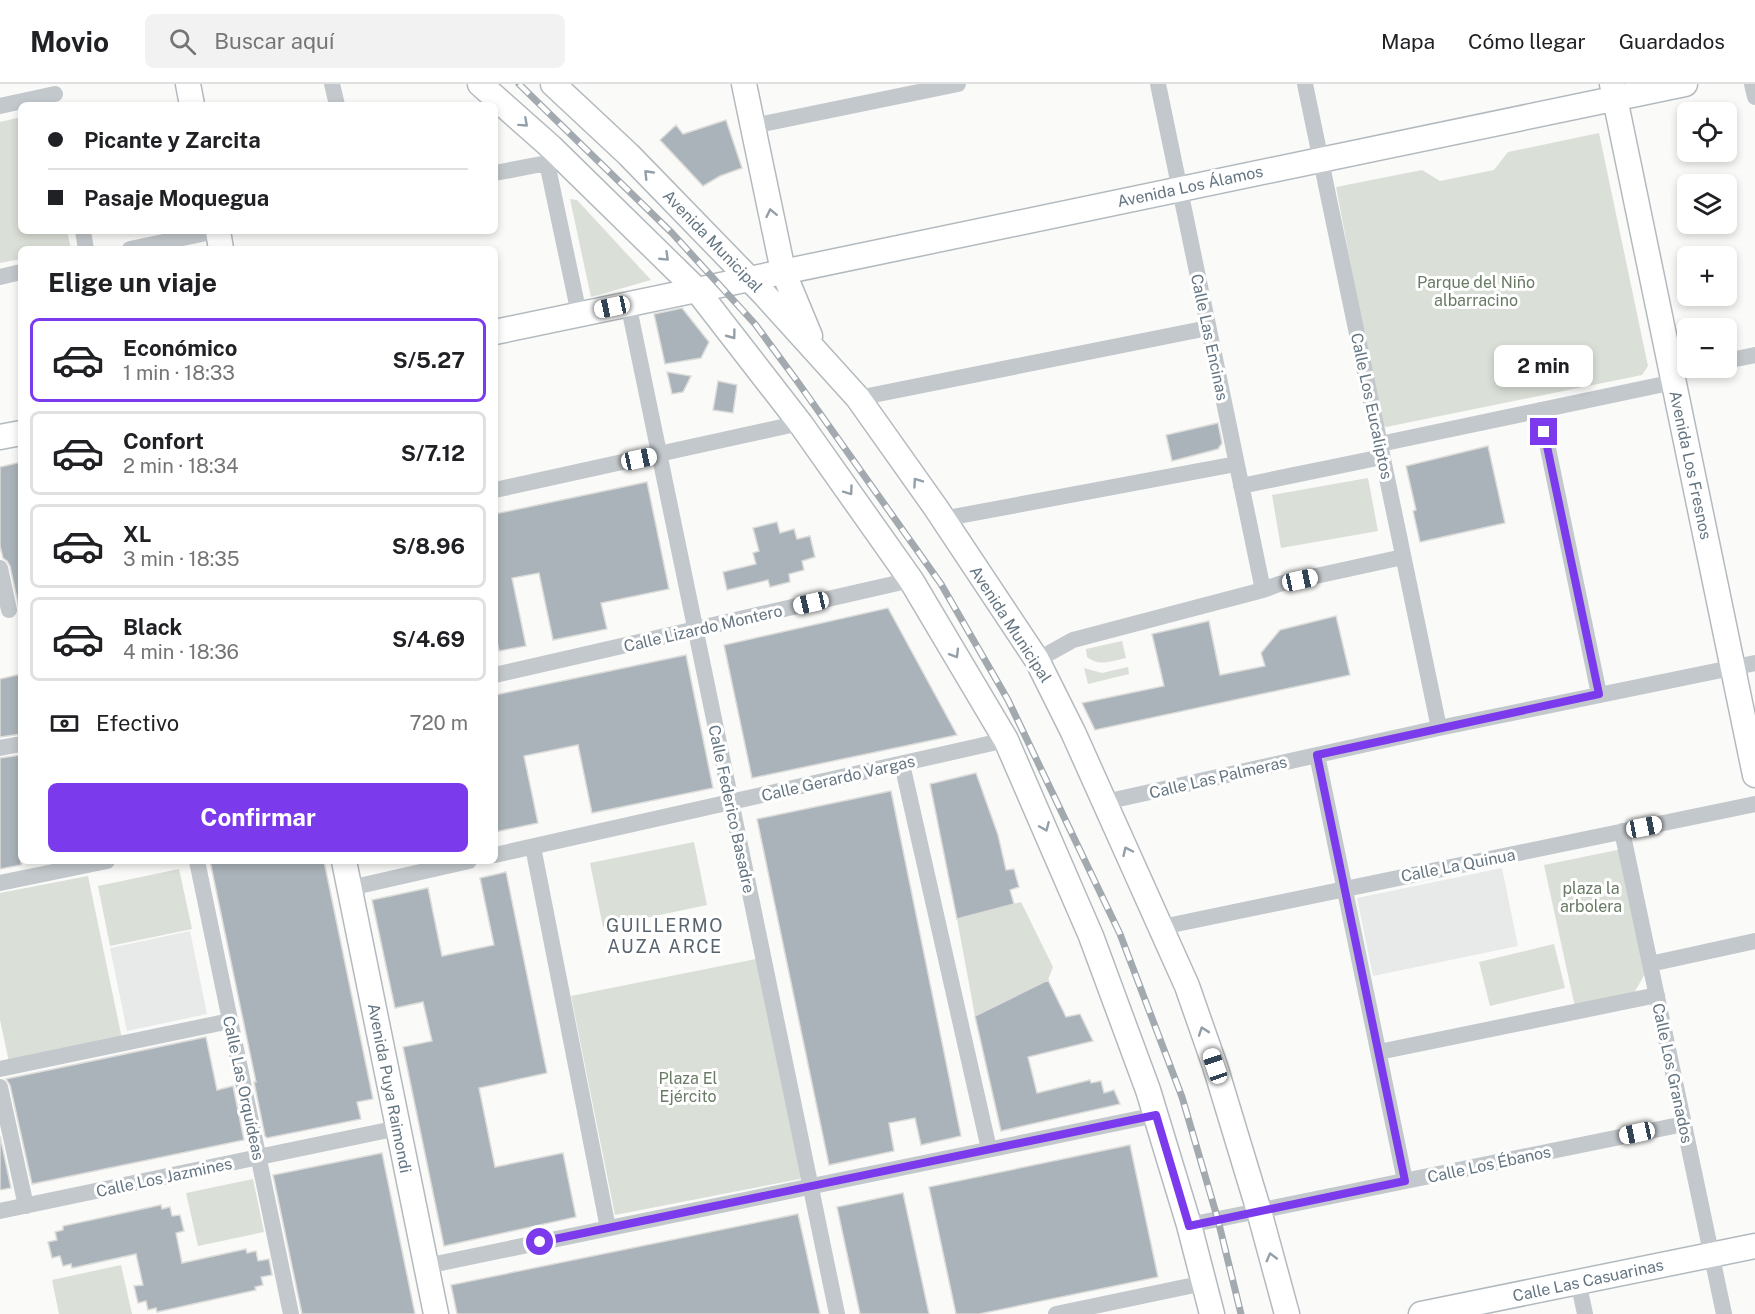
<!DOCTYPE html>
<html lang="es">
<meta charset="utf-8">
<style>
:root{--surface:#fff;--page:#f2f2f2;--text:#202124;--muted:#757577;--line:#e0e0e0;--accent:#7c3aed}
body{margin:0;font-family:"Public Sans",sans-serif;background:var(--page);color:var(--text);height:100vh;display:flex;flex-direction:column;font-size:22px;white-space:nowrap}
*{box-sizing:border-box;margin:0}
p{font-size:20px;color:var(--muted)}
.icon{flex:none;width:33px;height:33px;fill:none;stroke:currentColor;stroke-width:2;stroke-linecap:round;stroke-linejoin:round}
.map{position:relative;flex:1;overflow:hidden}
.sheet{position:absolute;left:18px;top:162px;width:480px;height:618px;display:flex;flex-direction:column;background:var(--surface);border-radius:9px;box-shadow:0 3px 9px #0003}
.sheet>*{flex:none}
.top-card{position:absolute;left:18px;top:18px;width:480px;height:132px;border-radius:9px;box-shadow:0 3px 9px #0003;display:grid;align-content:center;height:132px;padding:0 30px;background:var(--surface)}
.tools{position:absolute;left:1677px;top:18px;display:grid;gap:12px}
.tools a{display:grid;place-items:center;width:60px;height:60px;border-radius:9px;background:var(--surface);box-shadow:0 3px 9px #0003;font-size:30px}
.end{position:absolute;width:27px;height:27px;margin:-14px;border:8px solid #7c3aed;background:#fff;box-shadow:0 0 0 3px #fff}
.from{border-radius:50%}
.bubble{position:absolute;height:42px;border-radius:9px;background:var(--surface);box-shadow:0 3px 9px #0003;font-size:20px;font-weight:700;line-height:42px;text-align:center}
.car{position:absolute;width:18px;height:36px;margin:-18px -9px;border-radius:8px;box-shadow:0 0 4px 2px #0007;background:linear-gradient(#fff 24%,#345 0 40%,#fff 0 76%,#345 0 86%,#fff 0)}
.top-card b{display:flex;align-items:center;gap:21px;height:57px;font-size:22px}
.top-card b+b{border-top:2px solid var(--line)}
.top-card i{width:15px;height:15px;background:var(--text)}
ul{padding:0;list-style:none}
li{display:flex;align-items:center;gap:18px;height:84px;margin:0 12px 9px;padding:0 18px;border:3px solid var(--line);border-radius:9px}
li div{flex:1}
li b{display:block;font-size:22px}
li em{font-style:normal;font-weight:700}
li.active{border-color:var(--accent)}
li>.icon{width:54px;height:54px;stroke-width:1.5}
h2{padding:0 30px;font-size:27px;line-height:72px}
.pay{display:flex;align-items:center;gap:15px;height:66px;padding:0 30px;font-size:22px}
.pay p{margin-inline-start:auto}
.button{display:flex;gap:12px;margin-top:auto;padding:12px 30px}
.button a{flex:1;height:69px;border-radius:9px;background:var(--accent);color:#fff;font-size:24px;font-weight:700;line-height:69px;text-align:center}
header{display:flex;align-items:center;gap:36px;box-sizing:border-box;height:84px;padding:0 30px;background:var(--surface);border-bottom:2px solid var(--line)}
header strong{font-size:28px}
nav{display:flex;gap:33px;margin-inline-start:auto;font-size:21px}
.search{width:420px;height:54px;background:var(--page);display:flex;align-items:center;gap:15px;box-sizing:border-box;padding:0 21px;border-radius:9px;color:var(--muted);font-size:22px}
.map>svg:first-child{display:block}
.built{fill:#e8e9e9}
.green{fill:#dadfd7}
.building{fill:#aab3b9;stroke:#dcdcda;stroke-width:1.5}
.lines{fill:none;stroke-linecap:round;stroke-linejoin:round}
.secondary-casing{stroke:#b3babf;stroke-width:27}
.street{stroke:#c3c8cc;stroke-width:16}
.secondary{stroke:#fff;stroke-width:24}
.rail-casing{stroke:#a2aab0;stroke-width:7}
.rail{stroke:#fff;stroke-width:4.5;stroke-dasharray:14;stroke-linecap:butt}
.oneway{stroke:#939fa8}
.route{stroke:#7c3aed;stroke-width:8}
.labels{text-anchor:middle;stroke-width:6;stroke-linejoin:round;paint-order:stroke}
.street-label{font-size:16px;fill:#657683;stroke:#fff}
.park-label{font-size:16px;fill:#687a64;stroke:#fff}
.neighbourhood-label{font-size:18px;letter-spacing:1.5px;fill:#57646e;stroke:#fff}
</style>
<header>
<strong>Movio</strong>
<div class="search"><svg class="icon" aria-label="search" viewBox="0 0 24 24"><circle cx="10" cy="10" r="6"/><path d="M15 15l6 6"/></svg>Buscar aquí</div>
<nav><a>Mapa</a><a>Cómo llegar</a><a>Guardados</a></nav>
</header>
<div class="map">
<svg width="1755" height="1230" viewBox="0 0 1755 1230">
<rect width="100%" height="100%" fill="#fafaf8"/>
<path class="built" d="M1502,784L1518,862L1373,892L1357,814Z
M190,847L207,930L127,947L110,864Z"/>
<path class="green" d="M21,33V147H67L71,165H21V175L0,179V38Z
M1599,49L1648,282L1642,291L1386,343L1381,340L1336,103L1422,86L1440,97L1494,86L1508,68Z
M570,115L577,116L651,196L591,213Z
M1368,394L1378,447L1281,464L1272,411Z
M1122,557L1126,574C1111,577 1099,583 1087,573L1086,565Z
M1128,583L1129,590L1088,600L1084,584L1102,589Z
M694,758L707,821L603,843L590,779Z
M1622,765L1646,888L1634,909L1575,923L1544,781Z
M179,785L192,845L110,862L98,802Z
M88,792L122,955L9,978L0,936V809Z
M1021,818L1053,883L1048,896L975,932L957,835Z
M1554,860L1565,904L1490,922L1479,878Z
M761,874L805,1094L615,1131L571,912Z
M253,1095L264,1148L198,1162L186,1109Z
M121,1181L132,1230H59L52,1196Z"/>
<path class="building" d="M726,36L742,84L720,92L703,102L660,56L676,41L683,50Z
M682,224L709,258L701,274L665,280L654,230Z
M667,288L691,292L683,308L672,310Z
M718,297L737,301L733,329L713,326Z
M1218,339L1222,359L1218,365L1172,377L1166,351Z
M1488,362L1505,439L1420,458L1413,427L1416,426L1406,382Z
M21,378V530H19V524L10,482L7,477L3,474L0,462V383Z
M647,398L669,505L601,519L607,545L553,556L539,489L512,494L526,562L499,567L495,548V430Z
M777,438L780,449L794,445L797,455L810,452L815,473L802,477L804,486L789,490L790,498L770,503L768,496L727,506L723,488L756,480L753,469L759,467L753,444Z
M888,524L957,651L752,694L724,561Z
M1336,532L1350,591L1095,646L1082,619L1164,602L1152,550L1209,537L1220,591L1265,582L1261,569L1280,546Z
M686,571L713,704L592,729L578,661L524,672L538,739L495,748V611Z
M21,590V650L0,653V595Z
M21,671V781L0,785V674Z
M976,689L998,751L1006,786L1014,785L1019,803L1010,806L1014,820L957,835L930,700Z
M891,707L961,1052L921,1061L915,1034L889,1039L894,1067L829,1081L757,735Z
M210,777H324L373,1015L357,1018L361,1035L267,1054L265,1052L254,998H256Z
M506,788L547,989L479,1004L495,1083L563,1069L576,1133L444,1162L403,963L432,957L423,918L395,924L372,816L428,804L442,872L494,861L480,794Z
M1048,896L1066,933L1080,930L1093,957L1028,973L1037,1009L1090,996L1091,999L1101,997L1104,1009L1114,1006L1120,1020L1001,1047L975,932Z
M206,953L217,1006L233,1002L244,1056L32,1100L10,1001L6,995Z
M0,1052L11,1104L0,1106Z
M1130,1061L1158,1193L979,1230H956L929,1103Z
M382,1069L415,1230H302L273,1091Z
M903,1109L929,1230H860L837,1123Z
M161,1121L162,1125L170,1123L172,1132L180,1131L184,1147L176,1149L182,1179L246,1165L247,1169L256,1167L258,1177L269,1175L272,1191L261,1193L263,1201L255,1203L256,1206L157,1228L156,1224L148,1226L146,1217L138,1219L134,1202L143,1201L136,1170L72,1184L71,1180L63,1182L60,1172L52,1174L48,1158L57,1156L55,1148L63,1146V1142Z
M798,1130L820,1230H457L451,1201Z"/>
<g class="lines">
<g class="secondary-casing">
<path id="secondary" d="M188,0L192,21
M480,0L551,63L696,205L800,339L911,496L1006,656L1091,852L1148,1006L1189,1141L1212,1230
M553,0L629,71L764,210L858,314L936,424L1037,576L1073,648L1187,902L1215,982L1259,1127L1287,1230
M744,0L783,187L810,252
M1612,0L1755,691
M218,147L221,165
M495,248L1685,0
M0,353L21,349
M344,777L436,1230
M1421,1230L1755,1162"/>
</g>
<path class="street" d="M332,0L337,21
M1158,0L1263,506
M1305,0L1439,644
M1752,0L1755,13
M0,22L55,10
M753,42L958,0
M551,63L547,79L579,230
M495,89L547,79
M83,147L86,165
M130,165L216,147
M0,193L21,188
M628,219L837,1230
M1726,277L1755,271
M1672,289L1699,284
M858,314L1208,244
M1540,326L1599,610
M1380,360L1674,298
M1241,402L1382,373
M495,406L800,339
M942,435L1236,380
M0,484L9,526
M1037,576L1073,556L1263,506L1279,500L1403,473
M495,591L911,496
M0,664L21,660
M1317,671L1405,1097
M902,680L989,1065
M1105,718L1439,644L1755,579
M1622,747L1724,1230
M533,763L608,1144
M495,771L1006,656
M197,777L291,1230
M0,799L107,777
M350,804L469,777
M1162,843L1755,720
M1650,880L1755,857
M1379,968L1657,911
M0,985L230,937
M0,1003L26,1122
M0,1127L398,1044
M1189,1141L1684,1040
M426,1182L1156,1031
M1578,1197L1585,1230
M1056,1230L1204,1199"/>
<use href="#secondary" class="secondary"/>
<g class="rail-casing">
<path id="rail" d="M519,0L672,149L755,240L797,297L941,500L1008,616L1120,850L1182,1013L1218,1136L1241,1230"/>
</g>
<use href="#rail" class="rail"/>
</g>
<defs><path id="oneway-chevron" d="M-2-3.5L2.5 0L-2 3.5" fill="none" stroke-width="1.6" stroke-linecap="round" stroke-linejoin="round" transform="scale(1.5)"/></defs>
<g class="oneway">
<use href="#oneway-chevron" transform="translate(524 39) rotate(42)"/>
<use href="#oneway-chevron" transform="translate(648 90) rotate(-134)"/>
<use href="#oneway-chevron" transform="translate(771 129) rotate(-102)"/>
<use href="#oneway-chevron" transform="translate(665 173) rotate(44)"/>
<use href="#oneway-chevron" transform="translate(732 251) rotate(53)"/>
<use href="#oneway-chevron" transform="translate(917 398) rotate(-125)"/>
<use href="#oneway-chevron" transform="translate(849 407) rotate(54)"/>
<use href="#oneway-chevron" transform="translate(955 570) rotate(59)"/>
<use href="#oneway-chevron" transform="translate(1045 743) rotate(67)"/>
<use href="#oneway-chevron" transform="translate(1127 767) rotate(-115)"/>
<use href="#oneway-chevron" transform="translate(1203 947) rotate(-109)"/>
<use href="#oneway-chevron" transform="translate(1271 1173) rotate(-105)"/>
</g>
<g class="lines">
<path class="route" d="M540,1158L1156,1031L1189,1142L1405,1097L1317,671L1599,610L1544,348"/>
</g>
<g class="labels">
<g class="street-label">
<text transform="translate(1190 102) rotate(-12)" y="6">Avenida Los Álamos</text>
<text transform="translate(713 157) rotate(46)" y="6">Avenida Municipal</text>
<text transform="translate(1210 253) rotate(78)" y="6">Calle Las Encinas</text>
<text transform="translate(1372 322) rotate(78)" y="6">Calle Los Eucaliptos</text>
<text transform="translate(1691 381) rotate(78)" y="6">Avenida Los Fresnos</text>
<text transform="translate(1011 540) rotate(57)" y="6">Avenida Municipal</text>
<text transform="translate(703 544) rotate(-13)" y="6">Calle Lizardo Montero</text>
<text transform="translate(1218 693) rotate(-13)" y="6">Calle Las Palmeras</text>
<text transform="translate(838 694) rotate(-13)" y="6">Calle Gerardo Vargas</text>
<text transform="translate(732 725) rotate(78)" y="6">Calle Federico Basadre</text>
<text transform="translate(1458 781) rotate(-11)" y="6">Calle La Quinua</text>
<text transform="translate(1673 989) rotate(78)" y="6">Calle Los Granados</text>
<text transform="translate(244 1004) rotate(78)" y="6">Calle Las Orquídeas</text>
<text transform="translate(390 1004) rotate(79)" y="6">Avenida Puya Raimondi</text>
<text transform="translate(1489 1080) rotate(-12)" y="6">Calle Los Ébanos</text>
<text transform="translate(164 1093) rotate(-12)" y="6">Calle Los Jazmines</text>
<text transform="translate(1588 1196) rotate(-12)" y="6">Calle Las Casuarinas</text>
</g>
<g class="park-label">
<text x="1476" y="204">Parque del Niño<tspan x="1476" dy="18">albarracino</tspan></text>
<text x="1591" y="810">plaza la<tspan x="1591" dy="18">arbolera</tspan></text>
<text x="688" y="1000">Plaza El<tspan x="688" dy="18">Ejército</tspan></text>
</g>
<g class="neighbourhood-label">
<text x="665" y="848">GUILLERMO<tspan x="665" dy="21">AUZA ARCE</tspan></text>
</g>
</g>
</svg>
<div class="tools">
<a><svg class="icon" aria-label="locate" viewBox="0 0 24 24"><circle cx="12" cy="12" r="6"/><path d="M12 2v4M12 18v4M2 12h4M18 12h4"/></svg></a>
<a><svg class="icon" aria-label="layers" viewBox="0 0 24 24"><path d="M12 4l9 5-9 5-9-5zM3 14l9 5 9-5"/></svg></a>
<a>+</a>
<a>−</a>
</div>
<i class="end from" style="left:540px;top:1158px"></i>
<i class="end" style="left:1544px;top:348px"></i>
<div class="bubble" style="left:1494px;top:261px;width:99px">2 min</div>
<i class="car" style="left:612px;top:223px;rotate:258deg"></i>
<i class="car" style="left:639px;top:375px;rotate:78deg"></i>
<i class="car" style="left:1300px;top:496px;rotate:78deg"></i>
<i class="car" style="left:811px;top:519px;rotate:257deg"></i>
<i class="car" style="left:1644px;top:743px;rotate:79deg"></i>
<i class="car" style="left:1215px;top:982px;rotate:341deg"></i>
<i class="car" style="left:1637px;top:1049px;rotate:258deg"></i>
<div class="top-card">
<b><i class="from"></i>Picante y Zarcita</b>
<b><i></i>Pasaje Moquegua</b>
</div>
<section class="sheet">
<h2>Elige un viaje</h2>
<ul>
<li class="active"><svg class="icon" aria-label="car" viewBox="0 0 24 24"><path d="M5 17H2v-5l4-1 3-4h7l3 4 3 1v5h-3M9 17h6M6 11h13"/><circle cx="7" cy="17" r="2"/><circle cx="17" cy="17" r="2"/></svg><div><b>Económico</b><p>1 min · 18:33</p></div><em>S/5.27</em></li>
<li><svg class="icon" aria-label="car" viewBox="0 0 24 24"><path d="M5 17H2v-5l4-1 3-4h7l3 4 3 1v5h-3M9 17h6M6 11h13"/><circle cx="7" cy="17" r="2"/><circle cx="17" cy="17" r="2"/></svg><div><b>Confort</b><p>2 min · 18:34</p></div><em>S/7.12</em></li>
<li><svg class="icon" aria-label="car" viewBox="0 0 24 24"><path d="M5 17H2v-5l4-1 3-4h7l3 4 3 1v5h-3M9 17h6M6 11h13"/><circle cx="7" cy="17" r="2"/><circle cx="17" cy="17" r="2"/></svg><div><b>XL</b><p>3 min · 18:35</p></div><em>S/8.96</em></li>
<li><svg class="icon" aria-label="car" viewBox="0 0 24 24"><path d="M5 17H2v-5l4-1 3-4h7l3 4 3 1v5h-3M9 17h6M6 11h13"/><circle cx="7" cy="17" r="2"/><circle cx="17" cy="17" r="2"/></svg><div><b>Black</b><p>4 min · 18:36</p></div><em>S/4.69</em></li>
</ul>
<div class="pay"><svg class="icon" aria-label="cash" viewBox="0 0 24 24"><path d="M3 7h18v10H3z"/><circle cx="12" cy="12" r="2"/></svg>Efectivo<p>720 m</p></div>
<div class="button"><a>Confirmar</a></div>
</section>
</div>
